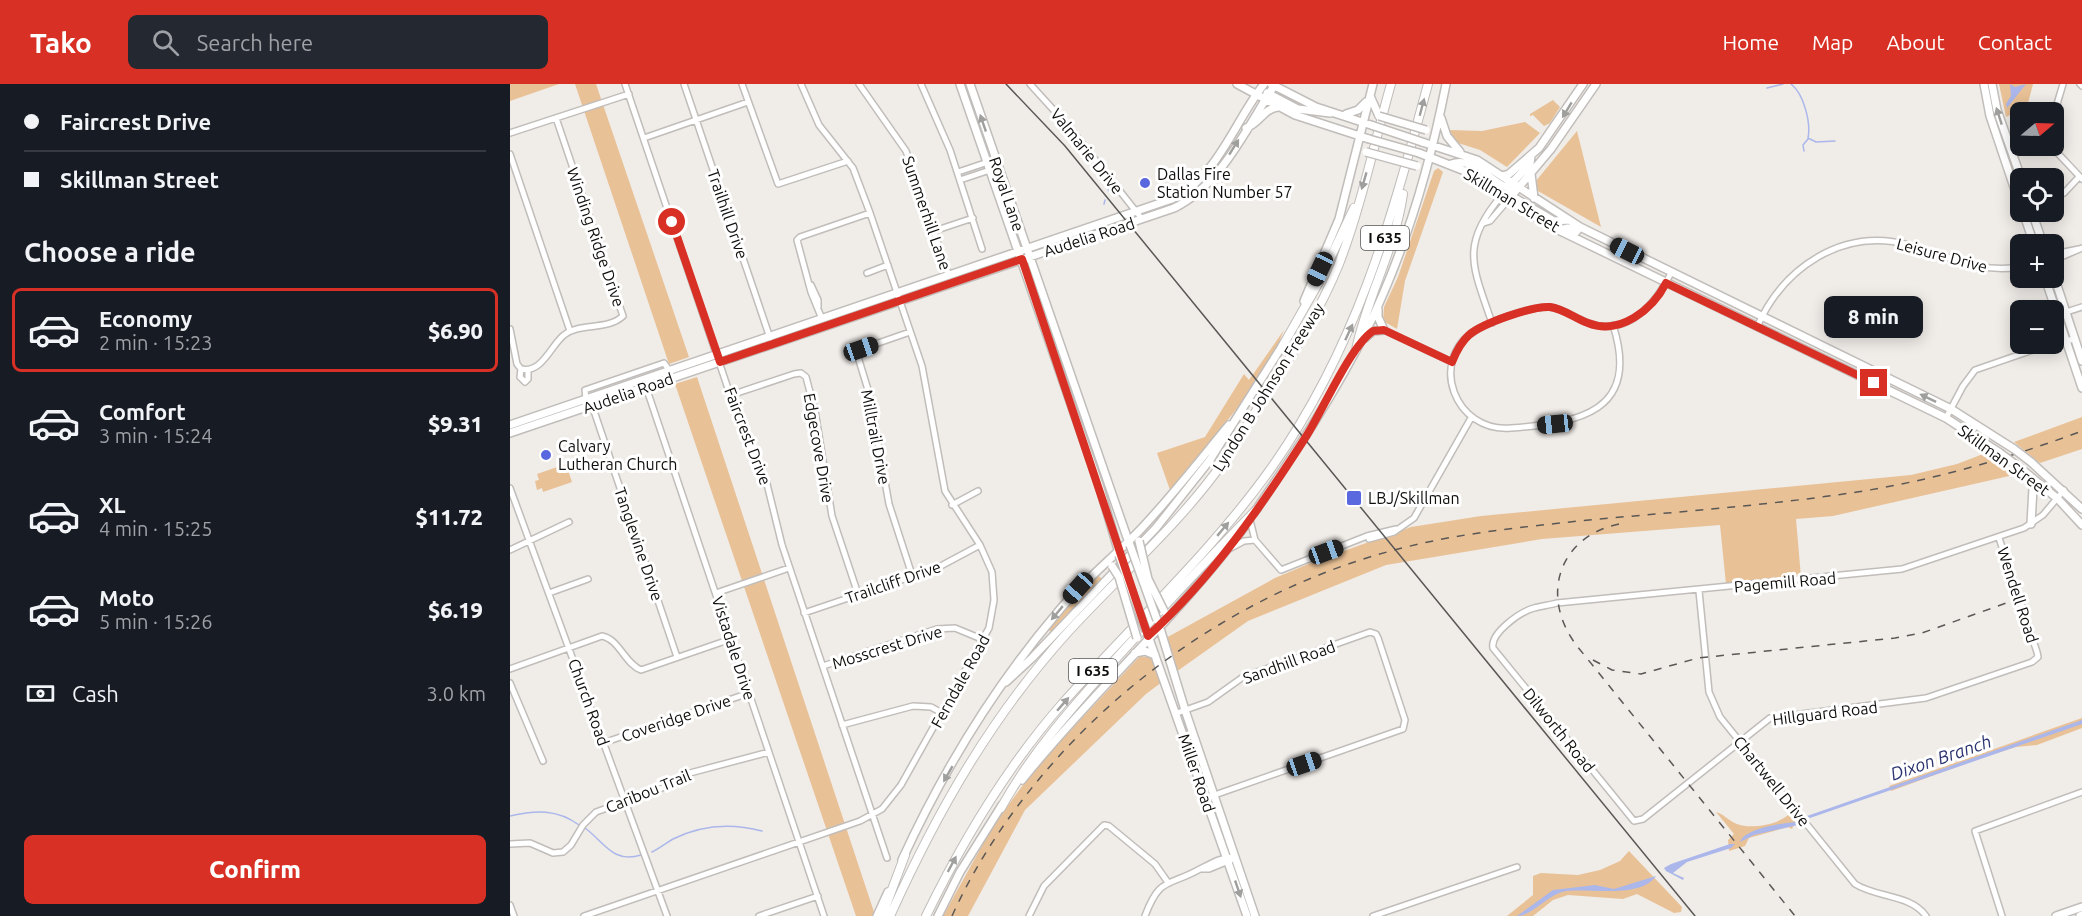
<!DOCTYPE html>
<meta charset="utf-8">
<style>
:root{--surface:#171b24;--page:#242831;--text:#f1f3f6;--muted:#9ea1a6;--line:#363941;--accent:#d93025}
body{margin:0;font-family:Ubuntu,sans-serif;background:var(--page);color:var(--text);height:100vh;display:flex;flex-direction:column;font-size:22px;white-space:nowrap}
*{box-sizing:border-box;margin:0}
p{font-size:20px;color:var(--muted)}
.icon{flex:none;width:33px;height:33px;fill:none;stroke:currentColor;stroke-width:2;stroke-linecap:round;stroke-linejoin:round}
.map{position:relative;flex:1;overflow:hidden}
.sheet{display:flex;flex-direction:column;background:var(--surface);width:510px}
.sheet>*{flex:none}
.top-card{display:grid;align-content:center;height:132px;padding:0 24px;background:var(--surface)}
.needle{width:39px;rotate:71deg}
.tools{position:absolute;left:1500px;top:18px;display:grid;gap:12px}
.tools a{display:grid;place-items:center;width:54px;height:54px;border-radius:9px;background:var(--surface);box-shadow:0 3px 15px #0003;font-size:30px}
.end{position:absolute;width:27px;height:27px;margin:-14px;border:8px solid #d93025;background:#fff;box-shadow:0 0 0 3px #fff}
.from{border-radius:50%}
.bubble{position:absolute;height:42px;border-radius:9px;background:var(--surface);box-shadow:0 3px 15px #0003;font-size:20px;font-weight:800;line-height:42px;text-align:center}
.car{position:absolute;width:18px;height:36px;margin:-18px -9px;border-radius:8px;box-shadow:0 0 4px 2px #0007;background:linear-gradient(#222 24%,#8ab4d8 0 40%,#222 0 76%,#8ab4d8 0 86%,#222 0)}
.top-card b{display:flex;align-items:center;gap:21px;height:57px;font-size:22px}
.top-card b+b{border-top:2px solid var(--line)}
.top-card i{width:15px;height:15px;background:var(--text)}
ul{padding:0;list-style:none}
li{display:flex;align-items:center;gap:18px;height:84px;margin:0 12px 9px;padding:0 12px;border:3px solid transparent;border-radius:9px}
li div{flex:1}
li b{display:block;font-size:22px}
li em{font-style:normal;font-weight:800}
li.on{border-color:var(--accent)}
li>.icon{width:54px;height:54px;stroke-width:1.5}
h2{padding:0 24px;font-size:27px;line-height:72px}
.pay{display:flex;align-items:center;gap:15px;height:66px;padding:0 24px;font-size:22px}
.pay p{margin-inline-start:auto}
.button{display:flex;gap:12px;margin-top:auto;padding:12px 24px}
.button a{flex:1;height:69px;border-radius:9px;background:var(--accent);color:#fff;font-size:24px;font-weight:800;line-height:69px;text-align:center}
header{display:flex;align-items:center;gap:36px;box-sizing:border-box;height:84px;padding:0 30px;background:var(--accent);color:#fff}
header strong{font-size:28px}
nav{display:flex;gap:33px;margin-inline-start:auto;font-size:21px}
.search{width:420px;height:54px;background:var(--page);display:flex;align-items:center;gap:15px;box-sizing:border-box;padding:0 21px;border-radius:9px;color:var(--muted);font-size:22px}
main{display:flex;flex:1;min-height:0}
.map>svg:first-child{display:block}
.green{fill:#e9c196}
.water{fill:#abb7ea}
.lines{fill:none;stroke-linecap:round;stroke-linejoin:round}
.stream{stroke:#abb7ea;stroke-width:1.5}
.minor-casing{stroke:#c1bdba;stroke-width:8}
.major-casing{stroke:#c1bdba;stroke-width:10}
.highway-casing{stroke:#c1bdba;stroke-width:10}
.minor{stroke:#fff;stroke-width:5}
.major{stroke:#fff;stroke-width:7}
.highway{stroke:#fff;stroke-width:8}
.tram{stroke:#5a5856;stroke-width:1.5}
.rail{stroke:#5a5856;stroke-width:1.5;stroke-dasharray:8 8;stroke-linecap:butt}
.major-bridge-casing{stroke:#c1bdba;stroke-width:10;stroke-linecap:butt}
.major-bridge{stroke:#fff;stroke-width:7}
.oneway{fill:#9f9f9e}
.route{stroke:#d93025;stroke-width:8}
.poi-dot{fill:#5a68df;stroke:#fff;stroke-width:2}
.labels{text-anchor:middle;stroke-width:6;stroke-linejoin:round;paint-order:stroke}
.shield{fill:#fff;stroke:#575656;stroke-width:1.5}
.shield-label{font-size:15px;font-weight:bold;fill:#0f0e0d}
.street-label{font-size:16px;fill:#0f0e0d;stroke:#fff}
.poi-label{font-size:16px;fill:#0f0e0d;stroke:#fff;text-anchor:start}
.water-label{font-size:18px;font-style:italic;fill:#2b3470;stroke:#fff}
</style>
<header>
<strong>Tako</strong>
<div class="search"><svg class="icon" aria-label="search" viewBox="0 0 24 24"><circle cx="10" cy="10" r="6"/><path d="M15 15l6 6"/></svg>Search here</div>
<nav><a>Home</a><a>Map</a><a>About</a><a>Contact</a></nav>
</header>
<main>
<section class="sheet">
<div class="top-card">
<b><i class="from"></i>Faircrest Drive</b>
<b><i></i>Skillman Street</b>
</div>
<h2>Choose a ride</h2>
<ul>
<li class="on"><svg class="icon" aria-label="car" viewBox="0 0 24 24"><path d="M5 17H2v-5l4-1 3-4h7l3 4 3 1v5h-3M9 17h6M6 11h13"/><circle cx="7" cy="17" r="2"/><circle cx="17" cy="17" r="2"/></svg><div><b>Economy</b><p>2 min · 15:23</p></div><em>$6.90</em></li>
<li><svg class="icon" aria-label="car" viewBox="0 0 24 24"><path d="M5 17H2v-5l4-1 3-4h7l3 4 3 1v5h-3M9 17h6M6 11h13"/><circle cx="7" cy="17" r="2"/><circle cx="17" cy="17" r="2"/></svg><div><b>Comfort</b><p>3 min · 15:24</p></div><em>$9.31</em></li>
<li><svg class="icon" aria-label="car" viewBox="0 0 24 24"><path d="M5 17H2v-5l4-1 3-4h7l3 4 3 1v5h-3M9 17h6M6 11h13"/><circle cx="7" cy="17" r="2"/><circle cx="17" cy="17" r="2"/></svg><div><b>XL</b><p>4 min · 15:25</p></div><em>$11.72</em></li>
<li><svg class="icon" aria-label="car" viewBox="0 0 24 24"><path d="M5 17H2v-5l4-1 3-4h7l3 4 3 1v5h-3M9 17h6M6 11h13"/><circle cx="7" cy="17" r="2"/><circle cx="17" cy="17" r="2"/></svg><div><b>Moto</b><p>5 min · 15:26</p></div><em>$6.19</em></li>
</ul>
<div class="pay"><svg class="icon" aria-label="cash" viewBox="0 0 24 24"><path d="M3 7h18v10H3z"/><circle cx="12" cy="12" r="2"/></svg>Cash<p>3.0 km</p></div>
<div class="button"><a>Confirm</a></div>
</section>
<div class="map">
<svg width="1572" height="832" viewBox="0 0 1572 832">
<rect width="100%" height="100%" fill="#f0ece8"/>
<path class="green" d="M0,0H49L0,17Z
M65,0H86L179,273L159,280Z
M1489,0H1523L1517,23L1496,33Z
M1043,16L1050,23L1040,39L1034,42L1023,31L1020,32V30Z
M1015,38L1030,49L997,83L970,66L948,59L939,46L972,47Z
M1067,47L1091,143L1021,103Z
M928,84L933,88L895,197L887,245L873,237L874,223L888,193L924,87Z
M774,246L765,268L730,321L660,406L647,369L695,353L734,290L739,296Z
M187,293L364,828L363,832H346L165,300Z
M1572,333V365L1530,379L1504,358Z
M1481,367L1508,390L1323,432L1286,435L1291,493L1216,500L1210,441L1032,455L876,481L738,537L666,588L654,555L765,494L803,478L901,443L971,432L1401,391L1447,380Z
M56,380L62,398L33,408L32,404L27,406L25,397L29,396L27,390Z
M587,490L592,495L541,548L538,545Z
M630,572L643,574L652,598L636,610L515,726L458,832H433L483,742L526,683Z
M1572,634V644L1527,661L1506,663L1468,675L1381,707L1379,702Z
M1206,728C1214,730 1219,737 1227,740C1241,746 1272,740 1281,728L1287,734L1282,745L1278,743L1239,754L1235,762L1219,767L1218,756L1224,750Z
M1119,767L1172,823L1171,828L1164,829L1127,810L1113,815L1058,811L1043,816L1023,832H997L1023,811V792L1031,789L1068,791L1090,786L1110,777Z"/>
<path class="water" d="M1500,0L1505,3L1516,0L1497,24L1496,20L1501,12Z
M1572,636V640L1300,734L1297,732Z
M1287,738L1288,741L1244,751L1230,758C1235,744 1273,739 1287,738Z
M1220,760H1225L1221,764L1177,778L1163,789L1174,794L1173,796L1156,787L1154,784L1161,780Z
M1146,792C1130,815 1080,804 1056,807C1038,810 1022,832 1007,832L1043,806L1085,801L1104,805Z"/>
<g class="lines">
<path class="stream" d="M1281,0C1294,10 1301,39 1298,54L1306,58L1325,57
M1257,4L1273,0
M1294,67L1293,61L1298,55
M588,84L599,107
M594,120L595,116
M0,732C26,726 47,725 69,741
M75,744C94,758 103,780 131,771
M142,768C150,764 156,759 163,755C191,741 222,739 252,747"/>
<g class="minor-casing">
<path id="minor" d="M115,0L229,337L256,396L272,461L377,774
M174,0L260,254
M232,0L268,100L338,77
M349,0L396,67L439,192
M411,0L440,66L472,165
M520,0L560,44L632,135
M1570,0L1572,2
M1544,30L1553,0
M0,49L119,10
M134,54L238,18
M1541,62L1572,95
M1500,63L1505,65L1514,62
M1500,63L1510,56
M0,70L60,247
M448,88L478,78H487
M450,96L480,86L487,78
M1554,109L1569,93
M974,139L980,137L998,116
M424,147L463,134
M1544,170L1569,165
M1544,176L1572,164
M357,189L378,181
M301,201L308,216V223
M1547,231L1572,223
M312,235L301,208L287,156L290,153L360,129
M982,239C963,183 949,161 992,111
M1103,241C1131,328 1069,339 1001,344C945,349 917,276 966,246C981,237 1022,222 1039,223C1054,224 1067,236 1081,240C1119,252 1147,218 1161,189
M1247,243C1273,184 1332,143 1399,161C1438,171 1468,190 1510,183
M0,245L7,280L11,285C32,290 41,261 54,251C70,238 97,247 113,232L46,34
M874,246L942,278
M400,248L351,265L348,273L359,309L379,420L402,491
M1544,259L1565,255
M11,285L10,293L15,298L18,295V286
M135,300L314,832
M221,311L284,290L291,289L296,293L305,327L322,432L348,510
M76,315L75,306L154,279L159,286
M81,318L167,573
M1436,334L1453,302L1465,286L1540,260
M0,404L157,832
M442,421L468,407
M740,436L745,456L771,486L857,452L886,445
M1489,454L1527,568L1528,573L1522,578L1416,614L1260,634L1133,735L1124,737L983,564C980,549 1010,528 1024,524C1031,522 1040,521 1047,519L1392,485L1514,444L1533,431L1554,406
M859,455L884,448L904,434L961,334
M719,465L734,457L745,456
M0,466L59,438
M1189,507L1199,608L1210,633L1345,800C1367,814 1400,810 1416,832
M39,509L78,495
M206,509L279,484
M294,529L427,484L470,461
M313,582L427,545L445,544L474,556
M0,585L92,552C109,555 115,580 131,586L221,555
M0,599L33,677
M667,629L698,618L733,593L860,548L866,550L868,554L895,636L893,645L696,714
M332,641L403,622L421,623L432,629
M93,659L239,609
M0,760L20,759L43,769L53,768L61,761L73,741L86,728L155,703L180,689L259,668
M692,785H699L721,776
M0,821L4,832
M74,832L350,737L372,725L391,701L479,544L484,516L482,488L470,461L435,407L412,282L360,129L343,84L309,41L291,0
M249,832L308,812
M519,832L534,802L594,741L599,742L645,780L657,797
M635,832C650,792 658,803 690,785C702,779 711,773 725,773
M863,832L1007,783
M1492,832L1465,747L1572,708"/>
</g>
<g class="major-casing">
<path id="major" d="M450,0L589,401L609,469
M460,0L619,459
M727,0L785,31L859,55
M761,0L806,23L864,42
M1474,0L1480,32L1510,121
M1482,0L1487,26L1511,94
M757,9L788,25L820,29
M860,12L869,32
M836,30L848,26L856,18
M931,34L937,52L950,68
M736,44C750,39 753,25 768,23
M912,58L967,76L1070,143L1441,325L1504,365
M909,69L960,89L1036,140L1436,334L1490,369
M941,80C970,71 983,108 1008,104
M1021,90L1024,114
M992,92L999,90L1029,64L1073,0
M999,102L1020,80L1021,72
M998,110L1044,137L1059,136
M998,116L1041,65L1086,0
M1513,128L1524,160
M1522,128L1533,160
M1049,146L1058,144L1066,148L1070,143
M1544,192L1572,277
M1535,194L1572,304
M794,217L829,135L863,0
M868,225V233L874,246
M855,254L863,247L874,246
M0,341L662,115C708,93 724,38 754,0
M0,349L664,124C711,101 736,45 764,2
M1521,378L1572,425
M1509,383L1548,415L1572,441
M1521,393L1523,404L1521,440
M744,429C785,369 826,308 858,243C895,167 920,82 936,0
M649,541L675,626L745,832
M637,549L737,832
M625,569L635,567L645,571
M496,598L522,574L646,444L700,376L774,259
M512,696C584,606 670,531 738,438
M392,776C432,689 485,602 547,529C572,498 603,474 631,445C662,412 690,376 719,341
M367,832L378,808
M428,832L450,788L492,721
M1546,832L1572,823
M1570,832L1572,831"/>
</g>
<g class="highway-casing">
<path id="highway" d="M772,263L809,198L844,124
M846,266C857,212 885,166 893,110
M491,724C523,666 567,618 612,568C656,520 701,472 747,425
M372,832L395,771
M380,832C427,728 481,633 558,548C610,491 669,441 714,377C726,361 735,343 746,327C776,280 808,232 829,180C851,123 864,60 881,0
M416,832C453,756 496,684 552,620C622,541 701,469 762,383C847,262 880,140 918,0"/>
</g>
<use href="#minor" class="minor"/>
<use href="#major" class="major"/>
<use href="#highway" class="highway"/>
<path class="tram" d="M496,0L555,62L1185,832"/>
<path class="rail" d="M1109,440C1047,453 1030,514 1067,562L1285,832
M1083,576L1102,586L1131,590L1188,574L1385,554L1412,549L1502,517
M442,832C479,750 539,675 606,616C692,541 796,485 909,460C961,448 1015,443 1069,437C1162,428 1255,422 1347,408C1425,396 1499,374 1572,347"/>
<g class="major-bridge-casing">
<path id="major-bridge" d="M869,32L916,46
M864,42L912,58
M859,55L909,69
M856,68L907,82
M1504,365L1521,378
M1490,369L1509,383
M629,457L638,495L654,527
M620,461L647,536
M609,471L636,547
M602,482L609,493L627,554"/>
</g>
<use href="#major-bridge" class="major-bridge"/>
</g>
<defs><path id="oneway-solid" d="M-6-.8H1V-3.2L6.5 0L1 3.2V.8H-6Z" transform="scale(1.5)"/></defs>
<g class="oneway">
<use href="#oneway-solid" transform="translate(912 23) rotate(-75)"/>
<use href="#oneway-solid" transform="translate(1057 26) rotate(121)"/>
<use href="#oneway-solid" transform="translate(1489 32) rotate(-108)"/>
<use href="#oneway-solid" transform="translate(473 39) rotate(-109)"/>
<use href="#oneway-solid" transform="translate(724 63) rotate(-58)"/>
<use href="#oneway-solid" transform="translate(854 97) rotate(106)"/>
<use href="#oneway-solid" transform="translate(839 248) rotate(-65)"/>
<use href="#oneway-solid" transform="translate(1418 314) rotate(-154)"/>
<use href="#oneway-solid" transform="translate(713 445) rotate(-50)"/>
<use href="#oneway-solid" transform="translate(547 529) rotate(130)"/>
<use href="#oneway-solid" transform="translate(553 620) rotate(-49)"/>
<use href="#oneway-solid" transform="translate(438 690) rotate(120)"/>
<use href="#oneway-solid" transform="translate(442 780) rotate(-62)"/>
<use href="#oneway-solid" transform="translate(728 805) rotate(71)"/>
</g>
<g class="lines">
<path class="route" d="M162,138L210,278L512,175L638,552C702,494 751,423 797,351C814,324 840,263 863,247L874,246L942,278C946,268 951,258 959,251C973,239 1022,222 1040,223C1054,225 1066,235 1078,239C1110,252 1143,225 1156,199L1364,299"/>
</g>
<g class="poi-dot">
<circle cx="635" cy="99" r="6"/>
<circle cx="36" cy="371" r="6"/>
<rect x="836" y="406" width="16" height="16" rx="3"/>
</g>
<g class="labels">
<g class="shield">
<rect x="851" y="142" width="48" height="24" rx="4.5"/>
<rect x="559" y="575" width="48" height="24" rx="4.5"/>
</g>
<g class="shield-label">
<text x="875" y="159">I 635</text>
<text x="583" y="592">I 635</text>
</g>
<g class="street-label">
<text transform="translate(577 67) rotate(51)" y="6">Valmarie Drive</text>
<text transform="translate(497 110) rotate(71)" y="6">Royal Lane</text>
<text transform="translate(1002 116) rotate(31)" y="6">Skillman Street</text>
<text transform="translate(417 129) rotate(71)" y="6">Summerhill Lane</text>
<text transform="translate(218 130) rotate(71)" y="6">Trailhill Drive</text>
<text transform="translate(86 153) rotate(71)" y="6">Winding Ridge Drive</text>
<text transform="translate(579 153) rotate(-18)" y="6">Audelia Road</text>
<text transform="translate(1432 171) rotate(15)" y="6">Leisure Drive</text>
<text transform="translate(758 303) rotate(-58)" y="6">Lyndon B Johnson Freeway</text>
<text transform="translate(118 309) rotate(-19)" y="6">Audelia Road</text>
<text transform="translate(238 352) rotate(69)" y="6">Faircrest Drive</text>
<text transform="translate(366 353) rotate(79)" y="6">Milltrail Drive</text>
<text transform="translate(309 364) rotate(80)" y="6">Edgecove Drive</text>
<text transform="translate(1494 376) rotate(36)" y="6">Skillman Street</text>
<text transform="translate(129 460) rotate(71)" y="6">Tanglevine Drive</text>
<text transform="translate(383 498) rotate(-19)" y="6">Trailcliff Drive</text>
<text transform="translate(1275 498) rotate(-5)" y="6">Pagemill Road</text>
<text transform="translate(1508 511) rotate(72)" y="6">Wendell Road</text>
<text transform="translate(377 563) rotate(-17)" y="6">Mosscrest Drive</text>
<text transform="translate(224 564) rotate(72)" y="6">Vistadale Drive</text>
<text transform="translate(779 578) rotate(-20)" y="6">Sandhill Road</text>
<text transform="translate(450 597) rotate(-61)" y="6">Ferndale Road</text>
<text transform="translate(79 618) rotate(70)" y="6">Church Road</text>
<text transform="translate(1315 629) rotate(-7)" y="6">Hillguard Road</text>
<text transform="translate(166 634) rotate(-19)" y="6">Coveridge Drive</text>
<text transform="translate(1049 646) rotate(51)" y="6">Dilworth Road</text>
<text transform="translate(687 689) rotate(71)" y="6">Miller Road</text>
<text transform="translate(1262 697) rotate(51)" y="6">Chartwell Drive</text>
<text transform="translate(138 707) rotate(-22)" y="6">Caribou Trail</text>
</g>
<g class="poi-label">
<text x="647" y="96">Dallas Fire<tspan x="647" dy="18">Station Number 57</tspan></text>
<text x="48" y="368">Calvary<tspan x="48" dy="18">Lutheran Church</tspan></text>
<text x="858" y="420">LBJ/Skillman</text>
</g>
<g class="water-label">
<text transform="translate(1431 674) rotate(-19)" y="6">Dixon Branch</text>
</g>
</g>
</svg>
<div class="tools">
<a><svg class="needle" viewBox="-14 -14 28 28"><path d="M0-13l5 13h-10z" fill="#e53935"/><path d="M0 13l5-13h-10z" fill="#9ea1a6"/></svg></a>
<a><svg class="icon" aria-label="locate" viewBox="0 0 24 24"><circle cx="12" cy="12" r="6"/><path d="M12 2v4M12 18v4M2 12h4M18 12h4"/></svg></a>
<a>+</a>
<a>−</a>
</div>
<i class="end from" style="left:162px;top:138px"></i>
<i class="end" style="left:1364px;top:299px"></i>
<div class="bubble" style="left:1314px;top:212px;width:99px">8 min</div>
<i class="car" style="left:1117px;top:167px;rotate:297deg"></i>
<i class="car" style="left:810px;top:185px;rotate:205deg"></i>
<i class="car" style="left:351px;top:265px;rotate:71deg"></i>
<i class="car" style="left:1045px;top:340px;rotate:264deg"></i>
<i class="car" style="left:816px;top:468px;rotate:70deg"></i>
<i class="car" style="left:568px;top:504px;rotate:222deg"></i>
<i class="car" style="left:794px;top:680px;rotate:71deg"></i>
</div>
</main>
